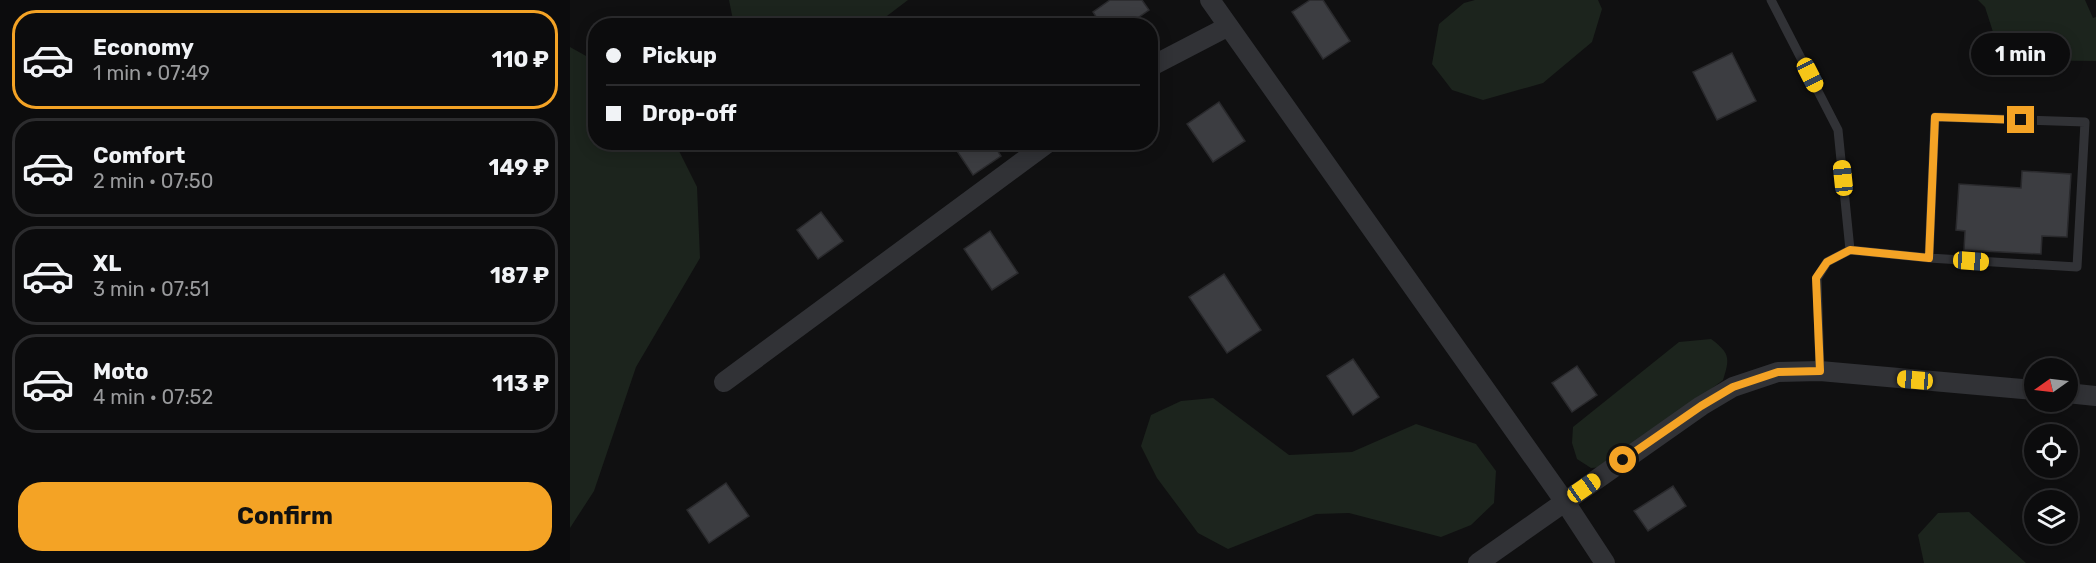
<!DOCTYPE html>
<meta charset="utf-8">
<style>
:root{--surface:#0c0c0d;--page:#151516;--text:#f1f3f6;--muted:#9a9b9d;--line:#2c2c2e;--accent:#f4a325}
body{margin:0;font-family:Rubik,sans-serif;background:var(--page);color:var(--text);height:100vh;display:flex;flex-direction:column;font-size:22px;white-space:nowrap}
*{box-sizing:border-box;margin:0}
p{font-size:20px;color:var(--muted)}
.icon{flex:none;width:33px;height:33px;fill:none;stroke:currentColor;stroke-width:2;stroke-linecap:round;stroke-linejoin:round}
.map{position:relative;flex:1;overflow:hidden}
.sheet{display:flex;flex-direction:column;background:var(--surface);width:570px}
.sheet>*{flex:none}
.hud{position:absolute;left:18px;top:18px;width:570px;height:132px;border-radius:24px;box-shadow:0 3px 15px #0003,0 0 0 2px var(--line);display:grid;align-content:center;height:132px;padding:0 18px;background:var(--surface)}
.needle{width:39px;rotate:256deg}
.fabs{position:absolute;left:1454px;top:358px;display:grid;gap:12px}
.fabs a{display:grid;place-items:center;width:54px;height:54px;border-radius:50%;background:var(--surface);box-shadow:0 3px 15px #0003,0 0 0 2px var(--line);font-size:30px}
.end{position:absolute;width:27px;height:27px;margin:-14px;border:8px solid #f4a325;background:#111;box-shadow:0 0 0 3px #111}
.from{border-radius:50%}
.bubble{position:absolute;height:42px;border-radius:21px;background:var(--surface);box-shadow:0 3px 15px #0003,0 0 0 2px var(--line);font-size:20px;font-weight:700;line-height:42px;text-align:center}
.car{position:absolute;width:18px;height:36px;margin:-18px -9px;border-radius:8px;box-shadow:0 0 4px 2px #0007;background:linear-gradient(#f5c518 24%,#345 0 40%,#f5c518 0 76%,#345 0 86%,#f5c518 0)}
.hud b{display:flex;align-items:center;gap:21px;height:57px;font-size:22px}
.hud b+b{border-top:2px solid var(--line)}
.hud i{width:15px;height:15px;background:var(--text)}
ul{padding:10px 0 0;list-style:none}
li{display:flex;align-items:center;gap:18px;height:99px;margin:0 12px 9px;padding:0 6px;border:3px solid var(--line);border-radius:24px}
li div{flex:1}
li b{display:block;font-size:22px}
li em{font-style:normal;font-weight:700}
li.selected{border-color:var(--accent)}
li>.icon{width:54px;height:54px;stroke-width:1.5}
.cta{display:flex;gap:12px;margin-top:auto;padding:12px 18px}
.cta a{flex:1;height:69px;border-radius:24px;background:var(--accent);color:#111;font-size:24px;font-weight:700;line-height:69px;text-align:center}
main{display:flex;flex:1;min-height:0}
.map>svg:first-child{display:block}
.green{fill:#1c241d}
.building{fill:#3c3d41;stroke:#2a2a2d;stroke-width:1.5}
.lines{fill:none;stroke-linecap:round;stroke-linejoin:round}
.service{stroke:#313236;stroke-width:9}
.minor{stroke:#313236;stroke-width:20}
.route{stroke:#f4a325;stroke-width:8}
</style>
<main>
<section class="sheet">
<ul>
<li class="selected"><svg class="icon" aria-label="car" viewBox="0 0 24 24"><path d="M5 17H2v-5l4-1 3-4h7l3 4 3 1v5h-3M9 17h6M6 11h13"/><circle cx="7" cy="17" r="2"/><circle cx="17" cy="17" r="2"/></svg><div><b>Economy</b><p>1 min · 07:49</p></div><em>110 ₽</em></li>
<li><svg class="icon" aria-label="car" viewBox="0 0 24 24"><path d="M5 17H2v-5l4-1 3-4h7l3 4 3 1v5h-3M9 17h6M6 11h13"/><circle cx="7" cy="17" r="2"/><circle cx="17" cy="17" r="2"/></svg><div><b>Comfort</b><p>2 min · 07:50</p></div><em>149 ₽</em></li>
<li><svg class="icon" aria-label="car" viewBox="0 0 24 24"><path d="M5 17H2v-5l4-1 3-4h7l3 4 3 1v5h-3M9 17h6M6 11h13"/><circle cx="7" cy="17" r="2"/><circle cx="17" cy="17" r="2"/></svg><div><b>XL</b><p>3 min · 07:51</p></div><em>187 ₽</em></li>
<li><svg class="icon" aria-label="car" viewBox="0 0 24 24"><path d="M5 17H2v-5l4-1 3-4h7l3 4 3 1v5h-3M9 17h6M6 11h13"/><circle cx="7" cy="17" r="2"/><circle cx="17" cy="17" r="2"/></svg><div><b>Moto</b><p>4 min · 07:52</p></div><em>113 ₽</em></li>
</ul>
<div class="cta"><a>Confirm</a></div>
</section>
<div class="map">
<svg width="1526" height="563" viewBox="0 0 1526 563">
<rect width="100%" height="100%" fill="#101011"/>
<path class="green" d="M159,0H338L305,25H164Z
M905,0H1028L1032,9L1022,42L973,83L913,100L882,90L862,64L869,24L894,3Z
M1408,0H1515L1523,18L1526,17V61L1432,60L1415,7Z
M0,47L25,61L26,142L105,143L127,187L130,258L66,367L24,491L0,528Z
M1141,339C1160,353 1160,358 1153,380L1037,467L1021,468L1007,459L1002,443L1003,427L1109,342Z
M643,398L719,455L782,452L846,424L906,444L926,471L924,503L901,525L871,537L779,513L746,514L658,549L628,533L587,478L571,446L581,415L611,401Z
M1399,512L1456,563H1354L1348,535L1368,513Z"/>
<path class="building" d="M540,0H572L579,10L556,26H532L523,12Z
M740,0H753L780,41L753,59L722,12Z
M1162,53L1186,101L1147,120L1123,72Z
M649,102L675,141L643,162L617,124Z
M381,142H422L431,156L403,175Z
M1452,171L1501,174L1497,237L1472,236L1471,254L1394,250L1395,231L1386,230L1389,184L1451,188Z
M251,212L273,241L248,259L227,230Z
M420,231L448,273L422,290L394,249Z
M654,274L691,330L657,353L619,297Z
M783,359L809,397L783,415L757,376Z
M1007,366L1027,395L1002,412L982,383Z
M156,483L179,516L139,543L117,510Z
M1103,486L1116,506L1078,531L1064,511Z"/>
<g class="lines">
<path class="service" d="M1201,0L1268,130L1280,250
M1250,371L1247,278L1257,262L1280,250L1359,258L1507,267L1515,122L1365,117L1359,258"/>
<path class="minor" d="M640,0L995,502L1035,563
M580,67L657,27
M154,382L479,142
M1497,393L1526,396
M908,563L1131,406L1163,387L1208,372L1250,371L1464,390"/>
</g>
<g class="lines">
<path class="route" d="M1053,460L1131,406L1163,387L1208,372L1250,371L1246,278L1257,262L1280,250L1359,258L1365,117L1451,120"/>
</g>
</svg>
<div class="fabs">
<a><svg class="needle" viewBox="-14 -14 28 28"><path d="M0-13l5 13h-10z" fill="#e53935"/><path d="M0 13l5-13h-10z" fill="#9a9b9d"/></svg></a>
<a><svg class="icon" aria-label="locate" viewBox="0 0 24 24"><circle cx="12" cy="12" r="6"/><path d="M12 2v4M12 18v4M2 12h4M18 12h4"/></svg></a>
<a><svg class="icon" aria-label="layers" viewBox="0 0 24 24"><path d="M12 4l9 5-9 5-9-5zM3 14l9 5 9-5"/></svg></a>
</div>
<i class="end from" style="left:1053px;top:460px"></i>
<i class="end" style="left:1451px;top:120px"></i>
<div class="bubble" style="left:1401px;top:33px;width:99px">1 min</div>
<i class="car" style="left:1240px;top:75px;rotate:153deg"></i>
<i class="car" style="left:1273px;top:178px;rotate:354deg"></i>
<i class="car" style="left:1401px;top:261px;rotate:94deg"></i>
<i class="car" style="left:1345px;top:380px;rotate:275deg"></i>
<i class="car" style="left:1014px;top:488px;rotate:55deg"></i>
<div class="hud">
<b><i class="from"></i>Pickup</b>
<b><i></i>Drop-off</b>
</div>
</div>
</main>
